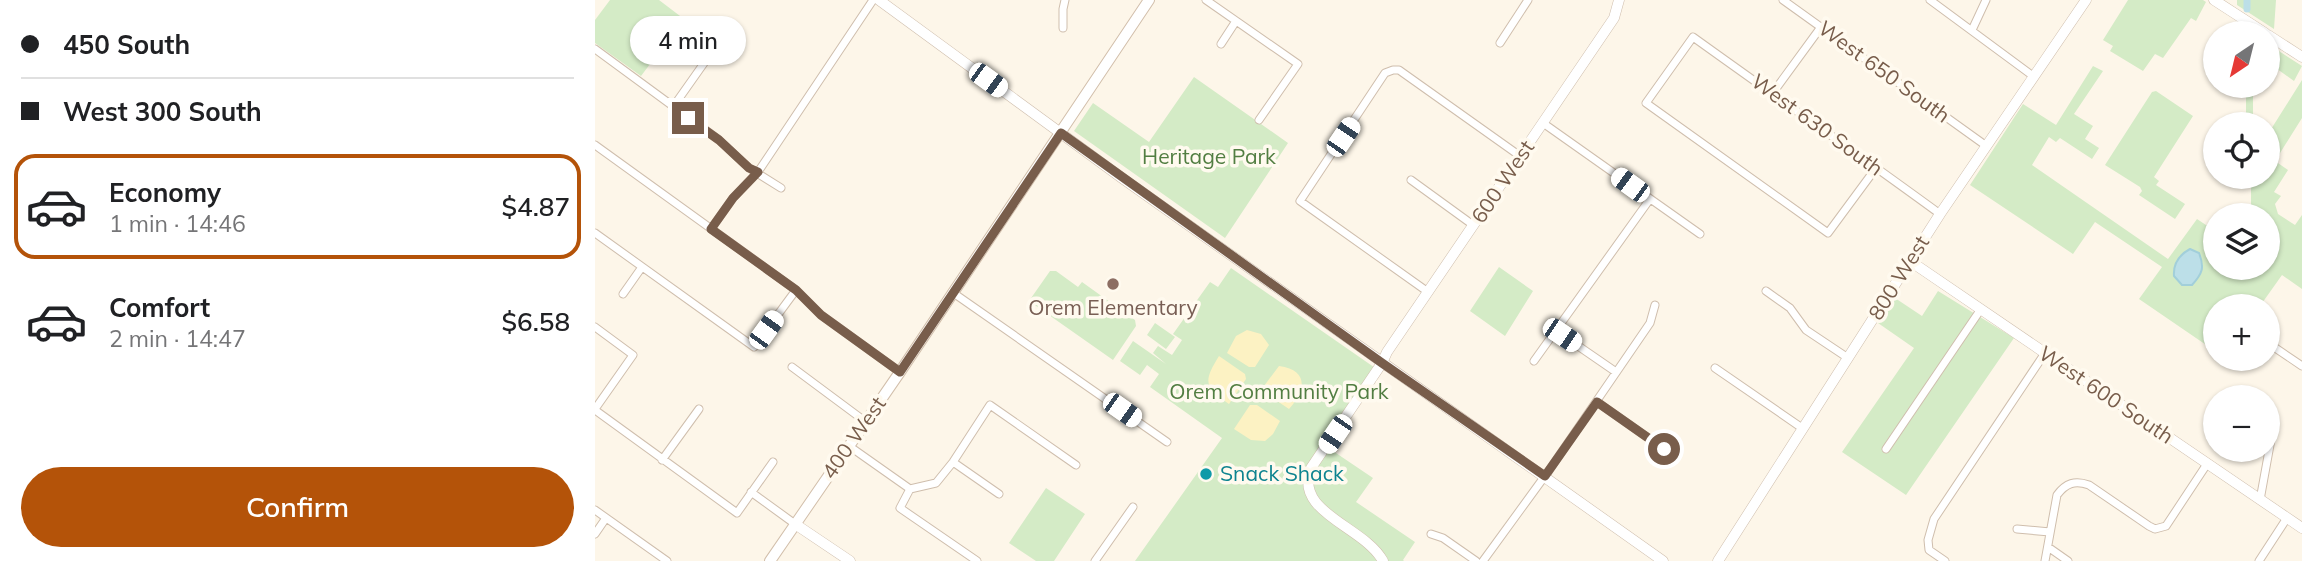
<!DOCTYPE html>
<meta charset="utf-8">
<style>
:root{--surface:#fff;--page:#f6f6f6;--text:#202124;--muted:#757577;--line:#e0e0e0;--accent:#b45309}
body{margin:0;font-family:Mulish,sans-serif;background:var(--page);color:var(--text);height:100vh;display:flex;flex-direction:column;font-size:26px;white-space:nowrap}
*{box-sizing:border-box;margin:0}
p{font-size:23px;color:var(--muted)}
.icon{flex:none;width:38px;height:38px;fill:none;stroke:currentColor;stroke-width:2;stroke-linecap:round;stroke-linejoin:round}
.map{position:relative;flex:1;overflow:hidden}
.sheet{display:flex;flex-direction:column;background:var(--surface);width:595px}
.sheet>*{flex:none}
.banner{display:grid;align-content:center;height:154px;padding:0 21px;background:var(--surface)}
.needle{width:46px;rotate:215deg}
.controls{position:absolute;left:1608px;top:21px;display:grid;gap:14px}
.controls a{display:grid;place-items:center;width:77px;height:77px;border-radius:50%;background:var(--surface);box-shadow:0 2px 5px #0004;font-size:35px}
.end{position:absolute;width:32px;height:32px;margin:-16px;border:9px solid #785d4b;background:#fff;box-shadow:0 0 0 4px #fff}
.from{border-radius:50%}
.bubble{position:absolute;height:49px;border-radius:24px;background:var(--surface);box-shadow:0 2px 5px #0004;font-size:23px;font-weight:600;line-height:49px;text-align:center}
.car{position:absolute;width:21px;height:42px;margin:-21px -10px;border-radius:9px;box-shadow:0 0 5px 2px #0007;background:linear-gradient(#fff 24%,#345 0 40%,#fff 0 76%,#345 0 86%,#fff 0)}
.banner b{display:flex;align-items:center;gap:24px;height:66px;font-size:26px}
.banner b+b{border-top:2px solid var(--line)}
.banner i{width:18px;height:18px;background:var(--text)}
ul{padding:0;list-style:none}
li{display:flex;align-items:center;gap:21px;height:105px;margin:0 14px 10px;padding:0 7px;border:4px solid transparent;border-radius:21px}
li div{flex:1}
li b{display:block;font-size:26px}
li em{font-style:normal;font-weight:600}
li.active{border-color:var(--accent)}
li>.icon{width:63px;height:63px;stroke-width:1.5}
.action{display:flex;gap:14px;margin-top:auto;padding:14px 21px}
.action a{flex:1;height:80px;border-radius:42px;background:var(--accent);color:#fff;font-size:28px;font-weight:600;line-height:80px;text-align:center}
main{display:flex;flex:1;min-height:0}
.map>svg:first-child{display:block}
.green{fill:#d4ebc6}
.sand{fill:#fcf2c3}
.water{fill:#bcdfe8;stroke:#a2cfda;stroke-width:2}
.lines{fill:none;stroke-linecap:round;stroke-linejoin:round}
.canal{stroke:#bcdfe8;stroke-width:7}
.minor-casing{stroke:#cfbead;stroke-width:9}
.tertiary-casing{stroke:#cfbead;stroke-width:11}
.secondary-casing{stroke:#d2bfab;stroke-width:12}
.minor{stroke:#fff;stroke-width:7}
.tertiary{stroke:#fff;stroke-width:10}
.secondary{stroke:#fff;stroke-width:10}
.route{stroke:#785d4b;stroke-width:9}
.education-dot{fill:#8d6e63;stroke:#fffaef;stroke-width:2.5}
.culture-dot{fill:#0f9aa8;stroke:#fffaef;stroke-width:2.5}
.labels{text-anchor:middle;stroke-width:7;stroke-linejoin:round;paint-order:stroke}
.street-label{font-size:21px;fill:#785d4b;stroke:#fffaef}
.park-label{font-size:21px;fill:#527e42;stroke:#fffaef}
.education-label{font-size:21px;fill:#785e54;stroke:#fffaef}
.culture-label{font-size:21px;fill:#0d838f;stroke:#fffaef;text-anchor:start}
</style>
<main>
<section class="sheet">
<div class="banner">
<b><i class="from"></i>450 South</b>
<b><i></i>West 300 South</b>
</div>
<ul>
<li class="active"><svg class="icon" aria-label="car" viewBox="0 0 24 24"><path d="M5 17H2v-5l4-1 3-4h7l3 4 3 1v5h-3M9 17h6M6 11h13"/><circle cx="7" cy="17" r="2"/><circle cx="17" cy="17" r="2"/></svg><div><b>Economy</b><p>1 min · 14:46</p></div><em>$4.87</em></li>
<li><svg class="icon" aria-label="car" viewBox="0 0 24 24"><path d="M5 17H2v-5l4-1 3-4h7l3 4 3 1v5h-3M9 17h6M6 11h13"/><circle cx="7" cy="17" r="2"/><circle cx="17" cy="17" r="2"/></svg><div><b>Comfort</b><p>2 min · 14:47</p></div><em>$6.58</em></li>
</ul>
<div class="action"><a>Confirm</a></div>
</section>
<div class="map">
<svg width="1707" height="561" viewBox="0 0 1707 561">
<rect width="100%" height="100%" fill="#fdf6e9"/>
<path class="green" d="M15,0H64L89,19L46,76L0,43V20Z
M1533,0H1608L1611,2L1601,21L1596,18L1568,58L1560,54L1548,71L1515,51L1518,46L1508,40Z
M1642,0H1681L1679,29L1642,5Z
M1673,44L1707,66L1699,81L1678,66L1673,73Z
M1498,66L1508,71L1479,114L1498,126L1490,139L1504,148L1497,159L1465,138L1461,142L1454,137L1437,165L1573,259L1602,219L1620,231V268H1673V215H1656V177H1673V134L1707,80V118L1680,161L1693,170L1679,192L1686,196L1680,204L1683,214L1700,225L1707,215V289L1687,275L1665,306H1620V351L1544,299L1567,267L1500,222L1478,254L1375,185L1428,104L1461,125Z
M599,77L693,143L630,238L479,131L498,103L554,142Z
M1651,86H1664L1658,95V124H1651Z
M1561,91L1598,116L1559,177L1564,181L1561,185L1590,204L1580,219L1544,195L1547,191L1545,187L1510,165L1557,92Z
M904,267L938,291L910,336L875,311Z
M636,268L786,372L735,449L778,478L761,502L820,542L808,560L809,561H540L627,438L555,387L564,374L552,365L545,375L525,361L538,341L571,364L558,353L563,346L577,355L587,340L578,334L615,282L623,287Z
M455,271H461L483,287L487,282L540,320L541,326L518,360L434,301Z
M1343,291L1419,338L1311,495L1247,452L1319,348L1283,323L1300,298L1327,316Z
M560,323L580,337L571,349L552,335Z
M451,488L490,514L459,561H441L414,543Z"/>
<path class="sand" d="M652,330L666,334L674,345L660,367H654L632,353L641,336Z
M624,356L650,374L651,379L634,404C609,387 608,382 624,356Z
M684,366C714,370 711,391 694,409L670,393L669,386Z
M655,405H662L685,421L678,434L670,441L656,440L639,429Z"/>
<path class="water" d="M1595,249L1604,253C1610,268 1607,274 1597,285H1587L1579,276C1578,263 1584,255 1595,249Z"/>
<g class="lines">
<path class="canal" d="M1652,9V0"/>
<g class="minor-casing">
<path id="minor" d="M611,0L703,64L664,120
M1188,0L1390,145
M1335,0L1438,76
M468,28V9L470,0
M1377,30L1391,0
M905,43L933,0
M626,44L641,21
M0,49L124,140L154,168L186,188
M1177,94L1226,27
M78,107L114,56L128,47
M948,123L1105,234
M0,145L201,290L226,315L305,372
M1281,168L1233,233L1051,103L1098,37C1180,96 1263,154 1345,214
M816,180L878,225
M116,229L138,198L163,172L278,0
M0,233L159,347L201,290
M1171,291L1195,308L1211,330L1253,358
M357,292L572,442
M833,292L705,201L790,73L798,70H804L925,156
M28,294L47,267
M0,327L38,355L0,409
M960,330L1021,372
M1673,343L1707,366
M939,361L1055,199
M197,367L271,422
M1120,368L1207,428
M1002,402L1069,449
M0,410L142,513L178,462
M254,446L315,489
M1291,449L1386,309
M67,460L104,409
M358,462L404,494
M315,489L341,483L358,462L395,405L481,465
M315,489L305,508L382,561
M156,492L200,524
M1665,500L1677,434
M0,510L72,561
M1422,529L1455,532
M0,534L11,518
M836,534L848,538L881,561
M1453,547L1473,561
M500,561L538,507
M888,561L955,469L1055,323L1060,305
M1350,561L1334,550L1333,540L1339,519L1450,353
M1450,561L1462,495C1471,483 1480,480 1494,485L1554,526L1560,529L1571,526L1612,464
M1664,561L1692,518"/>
</g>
<g class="tertiary-casing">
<path id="tertiary" d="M284,0L527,178L1068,561
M1619,0L1670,33
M1673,35L1707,57
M1315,261L1707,528
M200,524L255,561
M788,561C769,526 698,513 716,468L787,363L792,352L1019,18L1024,0
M1123,561L1345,214L1491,0"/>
</g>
<g class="secondary-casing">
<path id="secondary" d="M175,561L305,372L554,0"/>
</g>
<use href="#minor" class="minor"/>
<use href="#tertiary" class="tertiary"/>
<use href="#secondary" class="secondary"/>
</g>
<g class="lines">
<path class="route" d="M93,118L124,140L154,168L163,172L138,198L116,229L201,290L226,315L305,372L466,133L787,363L950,476L1002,402L1069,449"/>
</g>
<circle class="education-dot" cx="518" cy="284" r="7"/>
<circle class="culture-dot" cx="611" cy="474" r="7"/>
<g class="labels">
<g class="street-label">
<text transform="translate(1289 72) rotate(36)" y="7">West 650 South</text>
<text transform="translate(1222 125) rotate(36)" y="7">West 630 South</text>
<text transform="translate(908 182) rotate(-56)" y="7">600 West</text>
<text transform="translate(1304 278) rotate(-58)" y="7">800 West</text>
<text transform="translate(1511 395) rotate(34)" y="7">West 600 South</text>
<text transform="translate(259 438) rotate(-55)" y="7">400 West</text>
</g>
<g class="park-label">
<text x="614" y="164">Heritage Park</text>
<text x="684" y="399">Orem Community Park</text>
</g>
<g class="education-label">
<text x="518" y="315">Orem Elementary</text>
</g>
<g class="culture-label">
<text x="625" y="481">Snack Shack</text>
</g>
</g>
</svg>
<div class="controls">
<a><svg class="needle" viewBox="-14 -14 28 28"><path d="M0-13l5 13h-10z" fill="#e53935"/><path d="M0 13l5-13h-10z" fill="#757577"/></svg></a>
<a><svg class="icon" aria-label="locate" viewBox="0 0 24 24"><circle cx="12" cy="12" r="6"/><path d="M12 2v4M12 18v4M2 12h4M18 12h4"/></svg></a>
<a><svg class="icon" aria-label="layers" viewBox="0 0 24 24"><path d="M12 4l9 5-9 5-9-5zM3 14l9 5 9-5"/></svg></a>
<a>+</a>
<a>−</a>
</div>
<i class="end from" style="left:1069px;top:449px"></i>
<i class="end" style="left:93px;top:118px"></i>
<div class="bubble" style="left:35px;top:16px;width:116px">4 min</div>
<i class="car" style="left:393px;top:80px;rotate:126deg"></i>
<i class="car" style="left:748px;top:137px;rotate:34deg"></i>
<i class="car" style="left:1035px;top:185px;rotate:306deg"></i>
<i class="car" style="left:171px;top:330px;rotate:36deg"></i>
<i class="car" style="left:967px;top:335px;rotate:124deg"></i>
<i class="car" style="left:527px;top:410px;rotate:125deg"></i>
<i class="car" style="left:740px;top:434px;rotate:214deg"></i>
</div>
</main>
